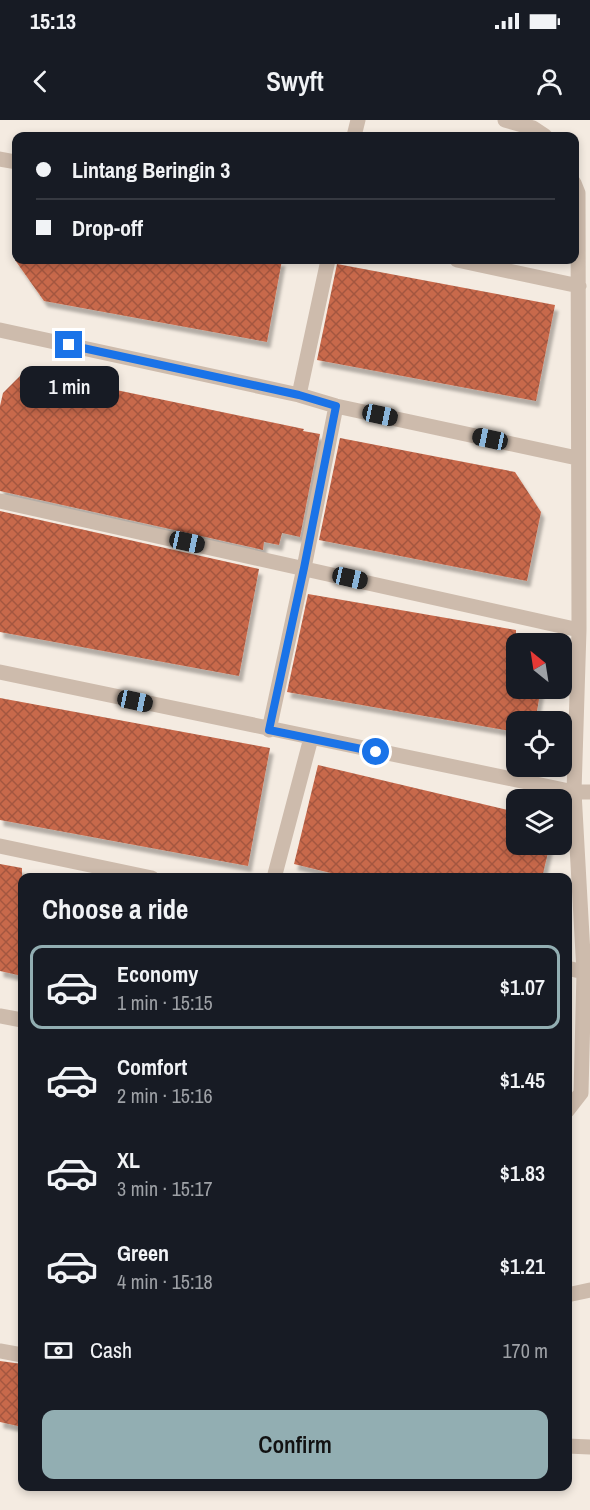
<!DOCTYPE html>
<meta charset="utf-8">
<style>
:root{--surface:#171b24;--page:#20242c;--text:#f1f3f6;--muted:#9ea1a6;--line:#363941;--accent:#92aeb2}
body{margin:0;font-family:"Archivo Narrow",sans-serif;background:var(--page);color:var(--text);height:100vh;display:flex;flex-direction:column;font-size:22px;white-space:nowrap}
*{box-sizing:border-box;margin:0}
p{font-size:20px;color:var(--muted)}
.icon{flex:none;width:33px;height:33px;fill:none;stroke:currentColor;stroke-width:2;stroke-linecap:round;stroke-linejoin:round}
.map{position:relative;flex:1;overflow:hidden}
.drawer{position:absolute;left:18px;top:753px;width:554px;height:618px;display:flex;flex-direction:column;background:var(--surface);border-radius:12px;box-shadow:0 3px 9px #0003}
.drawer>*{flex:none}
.top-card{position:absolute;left:12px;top:12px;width:567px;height:132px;border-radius:12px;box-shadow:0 3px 9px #0003;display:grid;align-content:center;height:132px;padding:0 24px;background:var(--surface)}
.needle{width:39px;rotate:330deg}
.fabs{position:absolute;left:506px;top:513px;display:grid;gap:12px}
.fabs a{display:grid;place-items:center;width:66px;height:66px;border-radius:12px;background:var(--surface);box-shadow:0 3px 9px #0003;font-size:30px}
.end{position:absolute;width:27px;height:27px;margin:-14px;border:8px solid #1a73e8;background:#fff;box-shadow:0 0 0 3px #fff}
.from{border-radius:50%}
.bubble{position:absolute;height:42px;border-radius:12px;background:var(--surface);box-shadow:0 3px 9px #0003;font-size:20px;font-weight:600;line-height:42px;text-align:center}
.car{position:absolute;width:18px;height:36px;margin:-18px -9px;border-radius:8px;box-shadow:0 0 4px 2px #0007;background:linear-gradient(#222 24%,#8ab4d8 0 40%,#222 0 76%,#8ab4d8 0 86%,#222 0)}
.top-card b{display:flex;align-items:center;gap:21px;height:57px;font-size:22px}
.top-card b+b{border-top:2px solid var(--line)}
.top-card i{width:15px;height:15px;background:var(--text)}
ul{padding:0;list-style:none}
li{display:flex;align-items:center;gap:18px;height:84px;margin:0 12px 9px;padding:0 12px;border:3px solid transparent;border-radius:12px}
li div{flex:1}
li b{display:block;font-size:22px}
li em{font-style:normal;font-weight:600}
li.current{border-color:var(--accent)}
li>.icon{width:54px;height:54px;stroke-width:1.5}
h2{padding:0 24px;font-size:27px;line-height:72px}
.pay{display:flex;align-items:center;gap:15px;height:66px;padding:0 24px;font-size:22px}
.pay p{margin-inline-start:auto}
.button{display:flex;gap:12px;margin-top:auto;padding:12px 24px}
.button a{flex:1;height:69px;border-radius:12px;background:var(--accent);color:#111;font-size:24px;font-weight:600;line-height:69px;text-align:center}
.status{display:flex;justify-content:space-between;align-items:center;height:42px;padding:0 30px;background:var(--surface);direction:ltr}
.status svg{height:16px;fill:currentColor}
header{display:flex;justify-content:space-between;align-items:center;height:78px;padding:0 24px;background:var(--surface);font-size:27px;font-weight:600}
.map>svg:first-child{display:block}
.building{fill:url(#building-cross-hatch);filter:url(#shadow)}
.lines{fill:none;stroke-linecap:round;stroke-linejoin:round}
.minor{stroke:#cdbbac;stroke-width:15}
.route{stroke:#1a73e8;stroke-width:8}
</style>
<div class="status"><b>15:13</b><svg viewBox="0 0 49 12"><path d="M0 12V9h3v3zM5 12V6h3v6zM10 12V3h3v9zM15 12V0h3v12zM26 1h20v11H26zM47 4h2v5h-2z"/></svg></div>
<header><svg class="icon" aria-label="back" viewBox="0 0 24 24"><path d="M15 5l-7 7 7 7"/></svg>Swyft<svg class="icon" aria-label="person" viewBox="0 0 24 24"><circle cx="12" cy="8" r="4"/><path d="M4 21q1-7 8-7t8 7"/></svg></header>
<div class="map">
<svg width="590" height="1390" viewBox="0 0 590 1390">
<defs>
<pattern id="building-cross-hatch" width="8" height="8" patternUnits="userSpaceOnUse" patternTransform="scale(1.5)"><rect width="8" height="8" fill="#c8694b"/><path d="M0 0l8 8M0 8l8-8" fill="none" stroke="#a4573f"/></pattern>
<filter id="shadow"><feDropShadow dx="3.5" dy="6" stdDeviation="1.5" flood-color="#0004"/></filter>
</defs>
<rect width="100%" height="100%" fill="#f4ebe1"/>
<path class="building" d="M15,140H282L267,222L44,181Z
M337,144L555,185L536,281L317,240Z
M25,251L304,309L303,311L320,314L300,417L282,413L279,425L264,422L263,430L0,371V286L3,273Z
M340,318L515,352L541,392L527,461L319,420Z
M0,391L259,449L239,556L0,512Z
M308,474L516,510V568H541L535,602H516V612L287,572Z
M0,578L270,628L248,746L0,700Z
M318,645L516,692V724H550L542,758H351L294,744Z
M0,744L22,748V856L0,851Z
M0,1241L22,1244V1307L0,1302Z"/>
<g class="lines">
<path class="minor" d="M505,0L533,8L545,16
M354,16L358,0
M0,39L16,42
M457,140L579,166
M0,210L299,275L336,286L577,338
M299,275L328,140
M0,381L579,510
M0,552L574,672H590
M269,610L304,448L336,286
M0,726L152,758
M274,758L311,618
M567,848L584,852
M0,896L22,900
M567,991L581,973L584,852L574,672L579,510L578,73L574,63
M567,1175L590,1170
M0,1231L22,1235
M567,1326L590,1327"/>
</g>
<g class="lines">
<path class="route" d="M69,225L299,275L336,286L304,448L269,610L376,632"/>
</g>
</svg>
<div class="fabs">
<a><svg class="needle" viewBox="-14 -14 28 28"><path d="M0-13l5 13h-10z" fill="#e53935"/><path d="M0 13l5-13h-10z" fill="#9ea1a6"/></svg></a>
<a><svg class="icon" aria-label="locate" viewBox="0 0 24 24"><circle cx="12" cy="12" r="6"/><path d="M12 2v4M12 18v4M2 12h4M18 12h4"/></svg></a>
<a><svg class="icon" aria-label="layers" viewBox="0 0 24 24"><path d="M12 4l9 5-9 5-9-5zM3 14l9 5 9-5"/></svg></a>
</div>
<i class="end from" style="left:376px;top:632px"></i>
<i class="end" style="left:69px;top:225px"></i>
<div class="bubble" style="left:20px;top:246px;width:99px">1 min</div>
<i class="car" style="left:380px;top:295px;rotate:102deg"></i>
<i class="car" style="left:490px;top:319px;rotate:282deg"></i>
<i class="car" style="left:187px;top:422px;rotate:102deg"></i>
<i class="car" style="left:350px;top:458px;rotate:103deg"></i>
<i class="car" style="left:135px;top:581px;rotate:102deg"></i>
<div class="top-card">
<b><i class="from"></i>Lintang Beringin 3</b>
<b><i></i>Drop-off</b>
</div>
<section class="drawer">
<h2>Choose a ride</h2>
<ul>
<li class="current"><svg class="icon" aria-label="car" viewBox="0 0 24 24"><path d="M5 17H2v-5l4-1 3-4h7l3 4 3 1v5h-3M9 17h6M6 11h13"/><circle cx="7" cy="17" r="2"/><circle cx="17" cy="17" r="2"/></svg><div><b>Economy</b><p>1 min · 15:15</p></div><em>$1.07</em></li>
<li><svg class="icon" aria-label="car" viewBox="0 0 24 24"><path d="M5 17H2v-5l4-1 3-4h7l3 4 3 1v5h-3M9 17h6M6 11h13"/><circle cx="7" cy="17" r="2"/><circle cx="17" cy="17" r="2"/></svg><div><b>Comfort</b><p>2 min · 15:16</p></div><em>$1.45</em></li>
<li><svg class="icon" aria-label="car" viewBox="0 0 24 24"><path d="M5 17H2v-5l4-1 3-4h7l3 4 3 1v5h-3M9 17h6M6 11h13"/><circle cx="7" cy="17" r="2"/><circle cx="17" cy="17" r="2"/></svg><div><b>XL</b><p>3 min · 15:17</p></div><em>$1.83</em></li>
<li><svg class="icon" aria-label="car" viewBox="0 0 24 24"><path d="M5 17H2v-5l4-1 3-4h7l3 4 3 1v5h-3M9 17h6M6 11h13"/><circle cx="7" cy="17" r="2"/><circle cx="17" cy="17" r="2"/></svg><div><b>Green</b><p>4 min · 15:18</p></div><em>$1.21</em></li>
</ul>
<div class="pay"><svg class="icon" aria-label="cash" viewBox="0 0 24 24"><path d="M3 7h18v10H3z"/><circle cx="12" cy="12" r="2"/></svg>Cash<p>170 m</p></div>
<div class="button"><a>Confirm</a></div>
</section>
</div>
